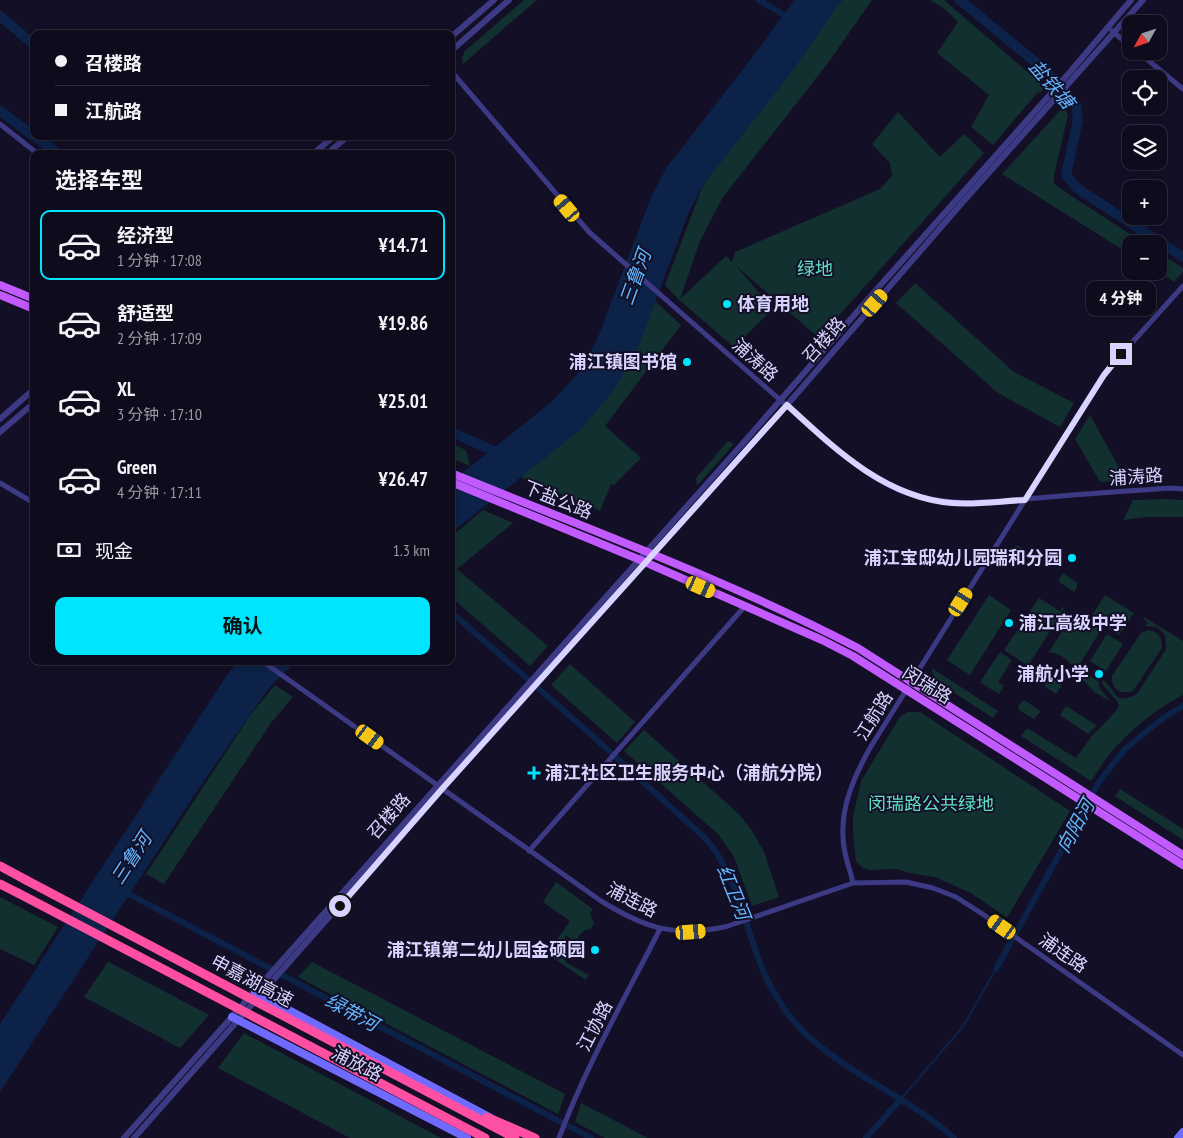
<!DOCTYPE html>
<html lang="zh">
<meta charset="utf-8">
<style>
:root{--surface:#0e0b1c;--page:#171425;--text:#f1f3f6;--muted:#9b9ba3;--line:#2e2b3b;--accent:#00e5ff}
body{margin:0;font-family:"PT Sans Narrow","Noto Sans SC",sans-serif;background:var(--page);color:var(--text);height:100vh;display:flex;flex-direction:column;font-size:19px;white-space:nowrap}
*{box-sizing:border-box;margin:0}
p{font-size:16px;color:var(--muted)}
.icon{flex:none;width:28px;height:28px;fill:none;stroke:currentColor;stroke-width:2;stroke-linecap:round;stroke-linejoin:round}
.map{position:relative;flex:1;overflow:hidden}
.sheet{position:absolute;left:30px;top:150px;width:425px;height:515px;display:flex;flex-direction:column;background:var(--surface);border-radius:10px;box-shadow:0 2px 8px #0003,0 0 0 1px var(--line)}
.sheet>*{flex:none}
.hud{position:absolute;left:30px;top:30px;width:425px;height:110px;border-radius:10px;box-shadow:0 2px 8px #0003,0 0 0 1px var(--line);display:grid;align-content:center;height:110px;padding:0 25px;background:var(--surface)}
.needle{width:32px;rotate:230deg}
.tools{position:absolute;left:1122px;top:15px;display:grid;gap:10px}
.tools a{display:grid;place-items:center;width:45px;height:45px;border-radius:10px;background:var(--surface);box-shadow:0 2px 8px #0003,0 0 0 1px var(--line);font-size:25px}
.end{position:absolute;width:22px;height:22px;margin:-11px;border:6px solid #d9d4ff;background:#111;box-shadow:0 0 0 2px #111}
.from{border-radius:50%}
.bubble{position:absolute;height:35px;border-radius:10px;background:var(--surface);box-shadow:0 2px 8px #0003,0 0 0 1px var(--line);font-size:16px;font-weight:700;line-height:35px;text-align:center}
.car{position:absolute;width:15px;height:30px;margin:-15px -8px;border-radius:6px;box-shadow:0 0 4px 1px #0007;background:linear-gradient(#f5c518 24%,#345 0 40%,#f5c518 0 76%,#345 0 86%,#f5c518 0)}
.hud b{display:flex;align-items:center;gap:18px;height:48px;font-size:19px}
.hud b+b{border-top:1px solid var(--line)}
.hud i{width:12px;height:12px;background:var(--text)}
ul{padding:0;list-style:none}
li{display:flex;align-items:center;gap:15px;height:70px;margin:0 10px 8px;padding:0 15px;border:2px solid transparent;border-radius:10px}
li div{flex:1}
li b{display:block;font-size:19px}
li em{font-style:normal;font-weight:700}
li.on{border-color:var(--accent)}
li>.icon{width:45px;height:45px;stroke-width:1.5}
h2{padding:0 25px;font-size:22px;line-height:60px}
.pay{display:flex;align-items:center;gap:12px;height:55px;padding:0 25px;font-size:19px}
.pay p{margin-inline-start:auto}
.action{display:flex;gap:10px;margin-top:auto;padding:10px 25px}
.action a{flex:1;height:58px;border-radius:10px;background:var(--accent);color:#111;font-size:20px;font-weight:700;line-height:58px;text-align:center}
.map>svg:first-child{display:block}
.green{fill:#12302f}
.water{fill:#0c2248}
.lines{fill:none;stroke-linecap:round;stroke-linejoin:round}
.stream{stroke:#0c2248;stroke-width:2}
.canal{stroke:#0c2248;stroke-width:6}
.river{stroke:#0c2248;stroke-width:10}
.minor{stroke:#3d3a85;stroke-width:5}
.tertiary{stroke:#3d3a85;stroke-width:6}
.secondary{stroke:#6f6bff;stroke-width:8}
.primary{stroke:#c25bff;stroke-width:8}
.motorway{stroke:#ff4fa3;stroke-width:9}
.motorway-bridge{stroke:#ff4fa3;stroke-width:9}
.route{stroke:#d9d4ff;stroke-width:6}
.poi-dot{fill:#00e5ff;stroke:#130f26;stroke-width:2}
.labels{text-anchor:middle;stroke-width:4;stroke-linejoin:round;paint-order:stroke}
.park-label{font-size:18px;fill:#5fe0c0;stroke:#130f26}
.poi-label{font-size:18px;font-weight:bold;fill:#d9d4ff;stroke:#130f26;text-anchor:end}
.street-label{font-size:18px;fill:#d9d4ff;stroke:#130f26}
.water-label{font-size:19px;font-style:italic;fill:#62b6ff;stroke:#130f26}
</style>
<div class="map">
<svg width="1183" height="1138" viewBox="0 0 1183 1138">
<rect width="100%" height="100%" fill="#130f26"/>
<path class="green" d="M524,0H537L463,64L462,58L465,51Z
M842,0H872L828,63L723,197L700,241L680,299L726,256L732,262L735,252L880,189L892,176L890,163L872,144L898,112L940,157L964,134L984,153L819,338L736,266L773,309L734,347L679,300L665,285L703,185Z
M930,0H944L1045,87L1040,93L1038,92L993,145L971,127L989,95L937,53L958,22L945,9Z
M1064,106L1068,115L1054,175V183L1061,189L1145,244H1131V255L1002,174Z
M1159,253L1183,268V272L1174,282L1157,271H1159Z
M915,283L1014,372L1074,403L1060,427L998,393L896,303Z
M638,285L681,325L605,426L641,458L614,485L611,484L600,511L521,477Z
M1090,415L1126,480L1100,482L1075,439Z
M728,441L734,444L697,486L696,478Z
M451,444L466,450L470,466L451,458Z
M1169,499L1183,500V517H1145L1123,520L1133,500Z
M483,510L513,523L457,569L548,646L530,666L451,597V537Z
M1015,546H1019L1038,559L1036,562L1016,549L1012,555L1010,554Z
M1063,573L1077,583V587L1074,592L1058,581Z
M989,595L1011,610L970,675L947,660Z
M1105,595L1134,613L1119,635L1091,617Z
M1039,598L1060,611L1064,606L1065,607L1028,666L1004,650Z
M1073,614H1075L1101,630L1076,670C1069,660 1061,654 1049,652Z
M1144,617L1183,641V695C1154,710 1129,731 1108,756C1102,764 1097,773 1091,781L1021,736L1027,728L1076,758L1091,737L1116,711L1119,706L1117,701L1102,684L1103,680C1116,689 1113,707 1137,694L1166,649L1165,635L1157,627L1145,626L1148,622L1143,619Z
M1148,630C1159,631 1162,638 1162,648L1133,691C1121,695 1111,690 1112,676L1141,633Z
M1107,634L1123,644L1106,671L1090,661Z
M1000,652L1012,660L998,682L1004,686L999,694L980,682Z
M570,664L635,722L617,743L551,685Z
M933,665V669L998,711L993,718L939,683L932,672Z
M1086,673L1099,682V687L1110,701L1094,692L1082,679Z
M1050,678L1062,685L1056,694L1044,686Z
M275,685L293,697L271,723L164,884L146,874L251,714Z
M1024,700L1039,710L1040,712L1034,719L1020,711L1018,707L1022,701Z
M1066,706L1096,725V726L1088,734L1060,715Z
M908,712H920L1070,811L1007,918L971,893L935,877L914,874L896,869L870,870L863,868L856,861L853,831V817L861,781L900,717Z
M644,730L739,814L753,832L764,852L779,897L752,906L734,857L719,835L624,751Z
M1120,789L1183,829V840L1115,796Z
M556,882L593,909L590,914L594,923L590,930L588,929L581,933L576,941L566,936L559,951L558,950L556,952L561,955L560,957L566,960L565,962L589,975L586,980L547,954L570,921L543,902Z
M0,897L58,927L34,965L0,949Z
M108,962H109L209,1015L180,1048L84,997Z
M312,962L565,1094L558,1114L298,977Z
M244,1033L441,1138H350L218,1068Z
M581,1103L648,1138H605L575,1122Z"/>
<path class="water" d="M794,0H842L788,77L703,185L689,212L639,345L613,392L580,430L451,533V482L550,403L576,376L597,340L651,197L667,167L754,55Z
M239,661H296L269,688L199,788L0,1092V1024L229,672Z"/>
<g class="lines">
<path class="stream" d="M900,1100L962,1028L996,969"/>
<path class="canal" d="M759,0L789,18
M451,612L577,722L706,839C736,874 744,921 760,963C766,980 775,995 785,1010C824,1066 904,1092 954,1138
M123,891L591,1138
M996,969L1099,782L1125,749L1136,740L1163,718L1183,706
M866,1138L900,1100"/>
<path class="river" d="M960,0L1046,71L1076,105L1078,120L1066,175L1078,189L1183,257
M0,16L34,45
M0,111L34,136
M34,136L59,154
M451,432L503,455"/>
<path class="minor" d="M1112,31L1131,47
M1137,51L1183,89
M451,71L589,232L836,449C859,467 882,485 910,494C952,508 995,501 1038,498C1082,494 1127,491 1171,488L1183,489
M0,124L38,154
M0,483L34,503
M262,661L601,901C645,928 672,937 725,927L853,883L906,882L933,888L956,897L984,915L1183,1055
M529,851L745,606
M853,883C851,873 847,863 845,853C837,815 852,780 870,748L1103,375L1183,286
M559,1138C586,1066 625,998 660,929"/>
<path class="tertiary" d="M451,37L494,0
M451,51L509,0
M313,154L334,136
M327,154L348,136
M0,419L34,389
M0,432L34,403
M124,1138L745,441L869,298L1070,72L1131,0
M134,1138L442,789L787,405L961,204L1143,0"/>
<path class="secondary" d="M255,992L491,1118
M232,1017L467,1138
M1178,1138L1183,1132"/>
<path class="primary" d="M0,285L34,299
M0,295L34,309
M451,473C588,529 728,580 858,648L1183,855
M451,482L638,559L822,640L853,656L1183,865"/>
<path class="motorway" d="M0,866L26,880
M0,884L18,893"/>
<path class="motorway-bridge" d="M26,880L515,1138
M18,893L485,1138
M487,1117L535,1138"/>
</g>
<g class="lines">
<path class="route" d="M340,906L442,789L787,405C835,449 884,497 952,503C976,505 1001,501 1025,500L1104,375L1121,354"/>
</g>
<g class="poi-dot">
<circle cx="727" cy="304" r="5"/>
<circle cx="687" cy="362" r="5"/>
<circle cx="1072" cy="558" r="5"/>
<circle cx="1009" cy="623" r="5"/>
<circle cx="1099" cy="674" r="5"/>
<path d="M531.5 765.5h5v5h5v5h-5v5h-5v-5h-5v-5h5z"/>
<circle cx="595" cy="950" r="5"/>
</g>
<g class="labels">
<g class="park-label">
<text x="815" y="275">绿地</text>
<text x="931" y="810">闵瑞路公共绿地</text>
</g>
<g class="poi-label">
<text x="737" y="310" text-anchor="start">体育用地</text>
<text x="677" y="368">浦江镇图书馆</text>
<text x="1062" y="564">浦江宝邸幼儿园瑞和分园</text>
<text x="1019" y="629" text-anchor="start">浦江高级中学</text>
<text x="1089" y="680">浦航小学</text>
<text x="545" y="779" text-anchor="start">浦江社区卫生服务中心（浦航分院）</text>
<text x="585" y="956">浦江镇第二幼儿园金硕园</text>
</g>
<g class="street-label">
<text transform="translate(824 340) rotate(-49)" y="6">召楼路</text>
<text transform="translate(755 360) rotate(42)" y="6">浦涛路</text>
<text transform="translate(1136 477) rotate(-4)" y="6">浦涛路</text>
<text transform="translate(558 500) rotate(22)" y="6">下盐公路</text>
<text transform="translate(927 685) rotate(32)" y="6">闵瑞路</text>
<text transform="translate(874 716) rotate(-58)" y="6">江航路</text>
<text transform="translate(389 816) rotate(-49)" y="6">召楼路</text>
<text transform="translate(632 900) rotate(27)" y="6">浦连路</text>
<text transform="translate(1063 953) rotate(35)" y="6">浦连路</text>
<text transform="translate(252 981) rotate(28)" y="6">申嘉湖高速</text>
<text transform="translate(595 1026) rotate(-63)" y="6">江协路</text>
<text transform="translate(357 1064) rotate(27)" y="6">浦放路</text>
</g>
<g class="water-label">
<text transform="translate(1052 84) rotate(49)" y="7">盐铁塘</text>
<text transform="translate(635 277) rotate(-70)" y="7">三鲁河</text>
<text transform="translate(1075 826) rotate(-61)" y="7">向阳河</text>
<text transform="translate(131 858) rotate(-57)" y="7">三鲁河</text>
<text transform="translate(734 892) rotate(68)" y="7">红卫河</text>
<text transform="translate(352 1012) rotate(28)" y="7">绿带河</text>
</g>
</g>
</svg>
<div class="tools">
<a><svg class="needle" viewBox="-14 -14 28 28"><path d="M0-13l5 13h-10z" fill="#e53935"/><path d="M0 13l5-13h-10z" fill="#9b9ba3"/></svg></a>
<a><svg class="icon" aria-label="locate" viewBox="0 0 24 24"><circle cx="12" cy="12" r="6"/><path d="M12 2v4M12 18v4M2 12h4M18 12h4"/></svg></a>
<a><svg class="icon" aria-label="layers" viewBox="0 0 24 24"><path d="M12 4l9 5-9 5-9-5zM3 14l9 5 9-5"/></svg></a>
<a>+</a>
<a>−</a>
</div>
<i class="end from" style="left:340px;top:906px"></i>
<i class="end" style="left:1121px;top:354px"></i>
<div class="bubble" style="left:1086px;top:281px;width:70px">4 分钟</div>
<i class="car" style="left:567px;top:208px;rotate:320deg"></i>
<i class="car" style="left:875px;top:303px;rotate:41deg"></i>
<i class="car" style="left:701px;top:587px;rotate:114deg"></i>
<i class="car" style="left:961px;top:602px;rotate:32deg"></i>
<i class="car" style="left:370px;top:737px;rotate:126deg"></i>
<i class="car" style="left:1002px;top:927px;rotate:305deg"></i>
<i class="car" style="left:691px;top:932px;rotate:86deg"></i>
<div class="hud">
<b><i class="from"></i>召楼路</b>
<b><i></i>江航路</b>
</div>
<section class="sheet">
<h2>选择车型</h2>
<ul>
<li class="on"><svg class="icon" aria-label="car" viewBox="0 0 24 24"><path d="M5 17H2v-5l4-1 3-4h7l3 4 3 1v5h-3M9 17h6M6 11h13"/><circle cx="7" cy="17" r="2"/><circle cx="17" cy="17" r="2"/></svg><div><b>经济型</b><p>1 分钟 · 17:08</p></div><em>¥14.71</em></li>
<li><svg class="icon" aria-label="car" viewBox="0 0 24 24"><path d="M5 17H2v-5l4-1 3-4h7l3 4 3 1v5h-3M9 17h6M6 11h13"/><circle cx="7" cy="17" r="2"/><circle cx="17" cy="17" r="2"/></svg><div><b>舒适型</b><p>2 分钟 · 17:09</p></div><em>¥19.86</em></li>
<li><svg class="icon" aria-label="car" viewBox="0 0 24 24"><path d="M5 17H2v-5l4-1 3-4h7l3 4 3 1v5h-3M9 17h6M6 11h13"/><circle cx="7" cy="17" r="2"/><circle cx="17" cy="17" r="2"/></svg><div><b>XL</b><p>3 分钟 · 17:10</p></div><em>¥25.01</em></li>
<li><svg class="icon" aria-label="car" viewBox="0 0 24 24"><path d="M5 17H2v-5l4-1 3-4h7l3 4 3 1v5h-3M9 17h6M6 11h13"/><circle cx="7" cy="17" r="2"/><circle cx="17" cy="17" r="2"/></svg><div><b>Green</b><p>4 分钟 · 17:11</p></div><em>¥26.47</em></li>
</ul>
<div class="pay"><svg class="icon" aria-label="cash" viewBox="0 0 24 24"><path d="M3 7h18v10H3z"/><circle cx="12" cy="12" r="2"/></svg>现金<p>1.3 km</p></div>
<div class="action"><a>确认</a></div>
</section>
</div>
